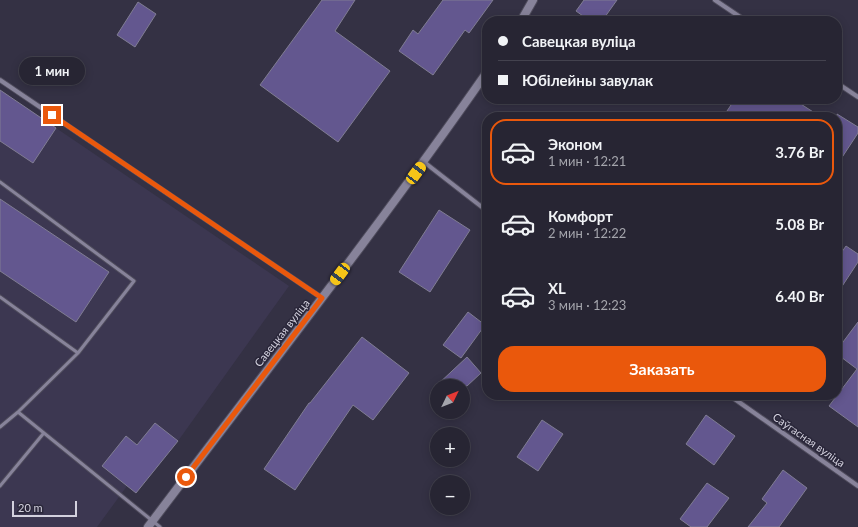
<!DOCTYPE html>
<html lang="ru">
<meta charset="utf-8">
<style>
:root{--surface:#272533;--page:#33313f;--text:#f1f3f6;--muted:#a4a5ac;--line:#43424e;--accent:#ea580c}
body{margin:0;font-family:Lato,sans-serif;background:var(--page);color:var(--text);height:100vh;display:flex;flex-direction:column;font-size:15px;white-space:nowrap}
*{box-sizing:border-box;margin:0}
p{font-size:13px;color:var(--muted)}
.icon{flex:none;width:22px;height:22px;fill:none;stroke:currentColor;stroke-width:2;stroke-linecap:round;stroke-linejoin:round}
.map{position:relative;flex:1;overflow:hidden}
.details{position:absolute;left:482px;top:112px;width:360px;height:288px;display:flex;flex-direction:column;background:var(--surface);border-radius:16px;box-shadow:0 2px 10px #0003,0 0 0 1px var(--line)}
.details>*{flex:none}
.hud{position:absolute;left:482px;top:16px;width:360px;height:88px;border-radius:16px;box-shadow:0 2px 10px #0003,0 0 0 1px var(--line);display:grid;align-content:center;height:88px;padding:0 16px;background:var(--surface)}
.needle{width:26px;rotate:47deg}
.controls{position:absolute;left:430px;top:379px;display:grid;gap:8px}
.controls a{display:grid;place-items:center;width:40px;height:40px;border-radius:50%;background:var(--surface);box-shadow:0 2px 10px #0003,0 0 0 1px var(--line);font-size:20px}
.scale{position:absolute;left:12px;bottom:10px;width:65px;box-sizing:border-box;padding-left:4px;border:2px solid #d3d1de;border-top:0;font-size:11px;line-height:14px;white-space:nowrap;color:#d3d1de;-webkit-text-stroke:3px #2a273a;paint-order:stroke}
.end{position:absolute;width:18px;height:18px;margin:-9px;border:5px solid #ea580c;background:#fff;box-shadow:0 0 0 2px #fff}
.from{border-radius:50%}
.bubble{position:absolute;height:28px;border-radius:14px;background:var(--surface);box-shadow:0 2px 10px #0003,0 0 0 1px var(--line);font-size:13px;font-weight:700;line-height:28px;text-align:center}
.car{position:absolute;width:12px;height:24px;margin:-12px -6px;border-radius:5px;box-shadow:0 0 3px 1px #0007;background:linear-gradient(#f5c518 24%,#345 0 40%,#f5c518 0 76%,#345 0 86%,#f5c518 0)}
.hud b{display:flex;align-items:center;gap:14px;height:38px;font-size:15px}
.hud b+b{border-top:1px solid var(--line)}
.hud i{width:10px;height:10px;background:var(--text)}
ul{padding:7px 0 0;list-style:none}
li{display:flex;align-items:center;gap:12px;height:66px;margin:0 8px 6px;padding:0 8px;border:2px solid transparent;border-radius:16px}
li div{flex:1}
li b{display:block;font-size:15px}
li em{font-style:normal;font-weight:700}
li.active{border-color:var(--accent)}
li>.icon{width:36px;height:36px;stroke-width:1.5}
.cta{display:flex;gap:8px;margin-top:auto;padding:8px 16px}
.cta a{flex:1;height:46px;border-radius:16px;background:var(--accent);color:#fff;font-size:16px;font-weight:700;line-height:46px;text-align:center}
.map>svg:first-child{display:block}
.built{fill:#3c3751}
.building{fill:#63578f;stroke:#807d93}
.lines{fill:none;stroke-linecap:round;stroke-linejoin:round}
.lane-casing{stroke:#4f4c5c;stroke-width:5}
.street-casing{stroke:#4f4c5c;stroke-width:6}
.secondary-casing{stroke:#4f4c5c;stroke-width:10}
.lane{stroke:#87839a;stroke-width:3}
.street{stroke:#87839a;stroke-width:4}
.secondary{stroke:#87839a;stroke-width:8}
.route{stroke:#ea580c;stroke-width:5}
.labels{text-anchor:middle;stroke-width:3;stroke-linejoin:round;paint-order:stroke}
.street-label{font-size:11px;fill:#d3d1de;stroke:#2a273a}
</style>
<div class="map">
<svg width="858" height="527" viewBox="0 0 858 527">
<rect width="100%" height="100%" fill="#343144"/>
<path class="built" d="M0,90L289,286L178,441L136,493L127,486L97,527H0Z"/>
<path class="building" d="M322,0H355L335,31L390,71L338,142L260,85Z
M443,0H493L469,33L465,30L433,75L399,51L413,30L418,34Z
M584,0H617L602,21H590L576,11Z
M138,2L156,14L135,47L117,35Z
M0,90L56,128L33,163L0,141Z
M735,99H793L821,117H723Z
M837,114L858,127V133L837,165Z
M0,199L109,272L76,322L0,271Z
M439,210L470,230L430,292L399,272Z
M846,246L858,254V262L837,294V259Z
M468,312L485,325L461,358L443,345Z
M858,322V427L829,406L857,369L837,354V350Z
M362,337L409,373L373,420L353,405L295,490L264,469L309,403H310Z
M467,357L481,373L467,386H436Z
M706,415L735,436L714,465L686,444Z
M542,420L563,434L538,471L517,457Z
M155,423L178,441L136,493L102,466L126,436L137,445Z
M783,470L807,488L779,527H748L767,503L762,499Z
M707,483L729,498L707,527H691L680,519Z"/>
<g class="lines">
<g class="lane-casing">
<path id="lane" d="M0,182L134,281L78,353
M0,297L78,353L18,412
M0,427L18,412L160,527
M0,486L43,434"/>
</g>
<g class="street-casing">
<path id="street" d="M715,0L746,21
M0,80L322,298
M837,83L858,97
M424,162L487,211
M729,395L858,486"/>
</g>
<g class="secondary-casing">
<path id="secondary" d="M521,21L533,0
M148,527C262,376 379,227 487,72"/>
</g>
<use href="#lane" class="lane"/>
<use href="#street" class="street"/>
<use href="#secondary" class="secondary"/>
</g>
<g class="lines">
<path class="route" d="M52,115L322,298L186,477"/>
</g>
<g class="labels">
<g class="street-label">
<text transform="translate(282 333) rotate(-52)" y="4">Савецкая вуліца</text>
<text transform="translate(809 440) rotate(35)" y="4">Саўгасная вуліца</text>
</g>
</g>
</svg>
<div class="controls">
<a><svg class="needle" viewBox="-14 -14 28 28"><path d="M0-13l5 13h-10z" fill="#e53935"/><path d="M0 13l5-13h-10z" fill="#a4a5ac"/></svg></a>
<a>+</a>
<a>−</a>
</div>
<div class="scale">20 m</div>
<i class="end from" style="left:186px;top:477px"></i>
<i class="end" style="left:52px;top:115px"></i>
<div class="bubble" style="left:19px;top:57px;width:66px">1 мин</div>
<i class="car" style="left:416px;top:173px;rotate:37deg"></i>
<i class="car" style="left:340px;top:274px;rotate:217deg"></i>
<div class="hud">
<b><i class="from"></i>Савецкая вуліца</b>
<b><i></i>Юбілейны завулак</b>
</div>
<section class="details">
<ul>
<li class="active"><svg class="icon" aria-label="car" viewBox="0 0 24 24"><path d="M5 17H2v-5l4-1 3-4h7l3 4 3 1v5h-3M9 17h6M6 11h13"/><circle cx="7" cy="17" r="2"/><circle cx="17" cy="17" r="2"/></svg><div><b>Эконом</b><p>1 мин · 12:21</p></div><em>3.76 Br</em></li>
<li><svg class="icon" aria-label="car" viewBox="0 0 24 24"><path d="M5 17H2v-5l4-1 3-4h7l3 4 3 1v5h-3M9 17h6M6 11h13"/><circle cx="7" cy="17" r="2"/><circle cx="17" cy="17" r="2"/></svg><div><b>Комфорт</b><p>2 мин · 12:22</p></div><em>5.08 Br</em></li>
<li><svg class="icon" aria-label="car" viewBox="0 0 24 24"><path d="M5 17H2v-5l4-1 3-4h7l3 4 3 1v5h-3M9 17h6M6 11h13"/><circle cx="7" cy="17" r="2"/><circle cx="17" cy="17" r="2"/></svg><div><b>XL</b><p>3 мин · 12:23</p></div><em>6.40 Br</em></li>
</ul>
<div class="cta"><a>Заказать</a></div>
</section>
</div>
